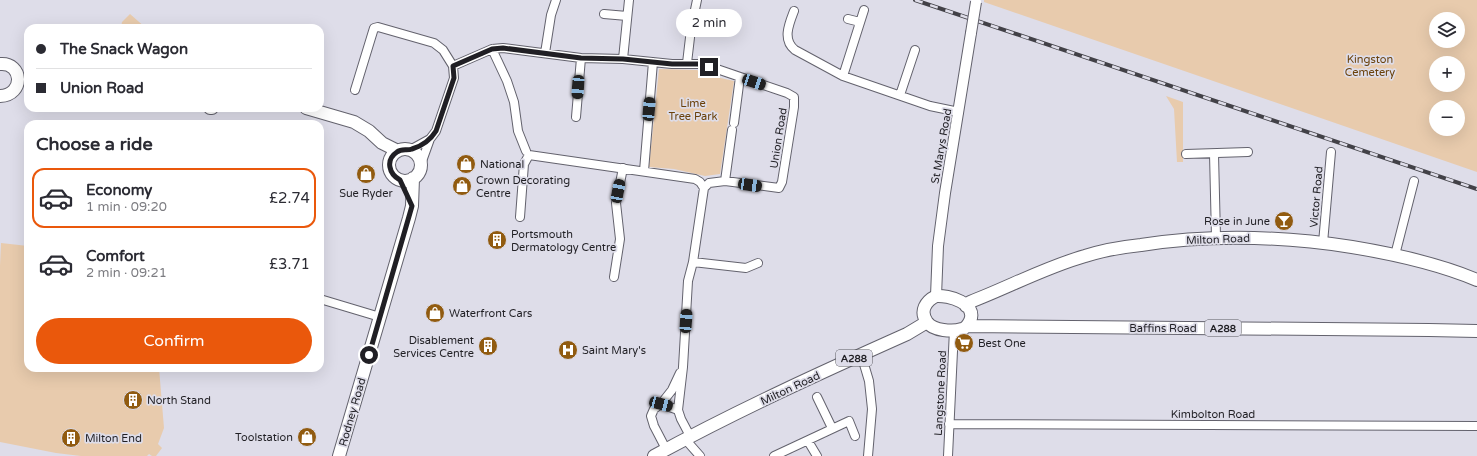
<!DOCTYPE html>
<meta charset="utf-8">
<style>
:root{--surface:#fff;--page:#f2f2f3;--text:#2b2b33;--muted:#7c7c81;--line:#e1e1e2;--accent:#ea580c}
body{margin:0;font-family:"Varela Round",sans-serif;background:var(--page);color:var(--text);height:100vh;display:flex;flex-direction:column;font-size:15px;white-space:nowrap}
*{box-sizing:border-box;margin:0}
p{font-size:13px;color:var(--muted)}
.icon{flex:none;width:22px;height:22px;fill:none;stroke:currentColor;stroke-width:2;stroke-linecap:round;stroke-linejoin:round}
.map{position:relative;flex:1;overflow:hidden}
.drawer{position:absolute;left:24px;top:120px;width:300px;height:252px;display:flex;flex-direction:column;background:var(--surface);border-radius:12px;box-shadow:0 4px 16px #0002}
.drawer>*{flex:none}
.banner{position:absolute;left:24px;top:24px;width:300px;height:88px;border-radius:12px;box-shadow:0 4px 16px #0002;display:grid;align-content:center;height:88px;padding:0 12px;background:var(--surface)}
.fabs{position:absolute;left:1429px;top:12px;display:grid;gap:8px}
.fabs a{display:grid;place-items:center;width:36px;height:36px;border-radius:50%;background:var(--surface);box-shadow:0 4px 16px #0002;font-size:20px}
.end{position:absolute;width:18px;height:18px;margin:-9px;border:5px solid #201f24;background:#fff;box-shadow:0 0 0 2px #fff}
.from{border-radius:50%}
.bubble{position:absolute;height:28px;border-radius:14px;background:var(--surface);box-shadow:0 4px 16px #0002;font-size:13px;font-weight:600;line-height:28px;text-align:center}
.car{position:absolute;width:12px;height:24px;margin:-12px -6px;border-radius:5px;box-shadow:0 0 3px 1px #0007;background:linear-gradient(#222 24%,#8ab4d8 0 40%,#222 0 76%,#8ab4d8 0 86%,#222 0)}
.banner b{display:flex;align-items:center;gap:14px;height:38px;font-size:15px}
.banner b+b{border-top:1px solid var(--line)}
.banner i{width:10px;height:10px;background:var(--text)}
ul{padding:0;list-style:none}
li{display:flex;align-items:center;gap:12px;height:60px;margin:0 8px 6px;padding:0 4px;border:2px solid transparent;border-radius:12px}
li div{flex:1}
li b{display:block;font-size:15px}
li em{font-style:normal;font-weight:600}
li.selected{border-color:var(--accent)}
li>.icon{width:36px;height:36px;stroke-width:1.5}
h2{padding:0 12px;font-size:18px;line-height:48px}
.action{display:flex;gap:8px;margin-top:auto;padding:8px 12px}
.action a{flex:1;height:46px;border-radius:24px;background:var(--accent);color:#fff;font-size:16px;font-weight:600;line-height:46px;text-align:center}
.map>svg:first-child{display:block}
.green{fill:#e8cbad;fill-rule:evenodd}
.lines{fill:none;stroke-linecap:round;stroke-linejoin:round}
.minor-casing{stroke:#63626d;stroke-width:10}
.tertiary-casing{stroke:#63626d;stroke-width:12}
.primary-casing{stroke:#63626d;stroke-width:14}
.minor{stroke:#fff;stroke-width:8}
.tertiary{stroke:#fff;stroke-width:10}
.primary{stroke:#fff;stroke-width:12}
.rail-casing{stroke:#424147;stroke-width:4}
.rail{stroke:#dedde9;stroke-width:2.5;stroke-dasharray:8;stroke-linecap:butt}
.tertiary-bridge-casing{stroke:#63626d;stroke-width:12;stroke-linecap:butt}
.tertiary-bridge{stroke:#fff;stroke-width:10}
.route{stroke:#201f24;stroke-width:5}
.labels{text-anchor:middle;stroke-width:3.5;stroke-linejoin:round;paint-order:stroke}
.shield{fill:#dedde9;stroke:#59585f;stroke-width:1}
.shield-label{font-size:10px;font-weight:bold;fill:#201f24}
.park-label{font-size:11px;fill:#6a410a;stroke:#dedde9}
.street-label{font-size:11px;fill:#201f24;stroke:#dedde9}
.poi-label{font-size:11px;fill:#201f24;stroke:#dedde9;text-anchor:start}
</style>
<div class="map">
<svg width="1477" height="456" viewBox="0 0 1477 456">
<rect width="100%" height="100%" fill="#dedde9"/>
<path class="green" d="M984,0H1477V172L984,2ZM1436,19H1458V41H1436ZM1436,63H1458V85H1436ZM1436,107H1458V129H1436Z
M130,14L146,28H121L122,22Z
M659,69L697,70L707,75L734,81L720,174L705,176L674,169L649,167Z
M1166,96L1183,102V162H1177L1174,109Z
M1,243L28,246V368H159L164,428L158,444L162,448L156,456H152L149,454L147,456H81L56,453L0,442V266Z"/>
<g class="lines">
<g class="minor-casing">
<path id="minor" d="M794,11C789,24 782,40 795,50L843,76L930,106L959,112
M604,14L627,16
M848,19L860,22
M492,49L507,81L514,102L518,131L526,151
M545,53L551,15L556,0
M623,59L629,0
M687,63L691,29L697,0
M453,66L492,49L503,48L581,58L623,59L672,64H698L709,67
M843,76L864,10
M355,90L374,28L378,27L434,43L443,50L453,66L454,78L436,131L430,139L421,164
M900,95L915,50
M576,117L581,58
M734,123L740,77
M410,150L430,139
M1186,154L1248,152
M1214,154L1216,237
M644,171L653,62
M725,181L732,130
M520,217L524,164L529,155L695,179L700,182L704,188
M1323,243L1331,152
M1395,255L1414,181
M693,262L746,268L758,263
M614,277L620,239L616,203L623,168
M320,299L380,317
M861,354L869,381L872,409L868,456
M817,397L832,428
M661,404L672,390L680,373
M949,424L1477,426
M690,436L681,419L678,410L683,367L688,281L693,262L704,188L709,183L725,181L779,188L782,182L794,107V97L787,93L714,68
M685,439L700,456
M808,441L817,456
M666,449L654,426L651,416L654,409L661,404L678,410
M774,456L849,421L855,436
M948,456L954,330"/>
</g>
<g class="tertiary-casing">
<path id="tertiary" d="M936,296L938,246L945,193L971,33"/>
</g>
<g class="primary-casing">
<path id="primary" d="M0,64C23,62 25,95 0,96
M210,108H212
M306,108L354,122L369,131L382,143L398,151
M389 165a16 16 0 1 1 32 0a16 16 0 1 1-32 0Z
M936,296C948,295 978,303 970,321C968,325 966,328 962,329C953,332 933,331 927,322C919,311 926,301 936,296Z
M966,306L970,302C1009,287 1046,267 1085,256C1104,250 1122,247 1141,245C1212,234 1281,236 1352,247C1394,254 1437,263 1477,280
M968,326L1429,330L1477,331
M339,456L409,218L412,206L413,178
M654,456C736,411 822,372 907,334L927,322"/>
</g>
<use href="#minor" class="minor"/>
<use href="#tertiary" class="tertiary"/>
<use href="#primary" class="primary"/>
<g class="rail-casing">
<path id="rail" d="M915,0L1477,189"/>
</g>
<use href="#rail" class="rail"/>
<g class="tertiary-bridge-casing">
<path id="tertiary-bridge" d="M971,33L976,2"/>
</g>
<use href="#tertiary-bridge" class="tertiary-bridge"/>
</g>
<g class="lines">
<path class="route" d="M369,355L412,206L400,180C389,174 385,160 397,152C402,148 407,151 412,149C422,146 431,139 436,131L454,78L453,66L492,49L503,48L581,58L623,59L672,64H698L709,67"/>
</g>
<defs>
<g id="shop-disc" transform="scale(1)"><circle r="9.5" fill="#915b10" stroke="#dedde9"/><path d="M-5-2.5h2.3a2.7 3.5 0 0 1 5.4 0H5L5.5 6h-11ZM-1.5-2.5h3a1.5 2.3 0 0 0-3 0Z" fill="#fff"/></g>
<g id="bar-disc" transform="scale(1)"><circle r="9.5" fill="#915b10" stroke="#dedde9"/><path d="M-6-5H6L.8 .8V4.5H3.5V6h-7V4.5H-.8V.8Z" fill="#fff"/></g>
<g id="building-disc" transform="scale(1)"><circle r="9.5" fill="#915b10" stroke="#dedde9"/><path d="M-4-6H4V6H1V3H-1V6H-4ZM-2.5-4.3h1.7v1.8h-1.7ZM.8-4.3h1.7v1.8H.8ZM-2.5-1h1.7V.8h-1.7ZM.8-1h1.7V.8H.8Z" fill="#fff"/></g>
<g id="supermarket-disc" transform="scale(1)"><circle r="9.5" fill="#915b10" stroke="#dedde9"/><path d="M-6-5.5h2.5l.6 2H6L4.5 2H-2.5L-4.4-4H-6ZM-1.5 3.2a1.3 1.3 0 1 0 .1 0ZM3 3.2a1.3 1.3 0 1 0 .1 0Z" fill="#fff"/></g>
<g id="hospital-disc" transform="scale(1)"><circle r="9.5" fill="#915b10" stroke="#dedde9"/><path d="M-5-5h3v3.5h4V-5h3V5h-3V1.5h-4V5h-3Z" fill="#fff"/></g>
</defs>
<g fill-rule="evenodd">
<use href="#shop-disc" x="466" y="164"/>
<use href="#shop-disc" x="366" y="174"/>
<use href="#shop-disc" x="462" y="186"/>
<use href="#bar-disc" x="1284" y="221"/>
<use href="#building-disc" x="497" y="240"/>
<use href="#shop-disc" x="435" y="313"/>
<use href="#supermarket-disc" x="964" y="343"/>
<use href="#building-disc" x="488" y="346"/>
<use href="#hospital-disc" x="568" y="350"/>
<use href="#building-disc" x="133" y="400"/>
<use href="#shop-disc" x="307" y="437"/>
<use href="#building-disc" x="71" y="438"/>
</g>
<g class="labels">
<g class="shield">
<rect x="1205" y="320" width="36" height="16" rx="3"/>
<rect x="836" y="350" width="36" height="16" rx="3"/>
</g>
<g class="shield-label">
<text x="1223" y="332">A288</text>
<text x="854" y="362">A288</text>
</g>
<g class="park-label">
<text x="1370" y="63">Kingston<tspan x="1370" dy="13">Cemetery</tspan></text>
<text x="693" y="107">Lime<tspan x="693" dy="13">Tree Park</tspan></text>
</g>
<g class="street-label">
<text transform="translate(778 138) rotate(-81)" y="4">Union Road</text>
<text transform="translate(941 146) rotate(-80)" y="4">St Marys Road</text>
<text transform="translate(1316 197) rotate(-85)" y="4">Victor Road</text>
<text transform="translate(1218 239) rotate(-2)" y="4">Milton Road</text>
<text x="1163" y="332">Baffins Road</text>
<text transform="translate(790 388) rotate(-25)" y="4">Milton Road</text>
<text transform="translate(940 393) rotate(-87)" y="4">Langstone Road</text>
<text transform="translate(352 412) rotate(-74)" y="4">Rodney Road</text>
<text x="1213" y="418">Kimbolton Road</text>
</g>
<g class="poi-label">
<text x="480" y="168">National</text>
<text x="476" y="184">Crown Decorating<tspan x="476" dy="13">Centre</tspan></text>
<text x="366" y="197" text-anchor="middle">Sue Ryder</text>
<text x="1270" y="225" text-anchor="end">Rose in June</text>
<text x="511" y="238">Portsmouth<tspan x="511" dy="13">Dermatology Centre</tspan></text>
<text x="449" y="317">Waterfront Cars</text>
<text x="474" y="344" text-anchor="end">Disablement<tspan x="474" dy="13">Services Centre</tspan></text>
<text x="978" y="347">Best One</text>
<text x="582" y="354">Saint Mary's</text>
<text x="147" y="404">North Stand</text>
<text x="293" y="441" text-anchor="end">Toolstation</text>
<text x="85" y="442">Milton End</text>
</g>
</g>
</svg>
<div class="fabs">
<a><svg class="icon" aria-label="layers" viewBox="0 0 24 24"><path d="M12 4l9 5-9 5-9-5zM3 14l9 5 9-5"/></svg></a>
<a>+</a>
<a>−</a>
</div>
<i class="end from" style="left:369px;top:355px"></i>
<i class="end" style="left:709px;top:67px"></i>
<div class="bubble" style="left:676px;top:9px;width:66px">2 min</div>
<i class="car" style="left:754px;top:82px;rotate:108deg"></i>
<i class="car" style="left:578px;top:87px;rotate:184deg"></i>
<i class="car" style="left:649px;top:109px;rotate:5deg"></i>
<i class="car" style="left:750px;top:185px;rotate:98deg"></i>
<i class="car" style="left:618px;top:191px;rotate:11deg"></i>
<i class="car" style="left:686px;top:321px;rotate:4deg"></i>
<i class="car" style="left:661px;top:404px;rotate:105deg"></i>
<div class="banner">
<b><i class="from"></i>The Snack Wagon</b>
<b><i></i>Union Road</b>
</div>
<section class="drawer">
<h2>Choose a ride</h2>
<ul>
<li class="selected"><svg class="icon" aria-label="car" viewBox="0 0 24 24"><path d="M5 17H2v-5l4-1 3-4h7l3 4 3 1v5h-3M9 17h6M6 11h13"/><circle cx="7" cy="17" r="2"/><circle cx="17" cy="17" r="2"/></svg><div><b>Economy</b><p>1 min · 09:20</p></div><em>£2.74</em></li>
<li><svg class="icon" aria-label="car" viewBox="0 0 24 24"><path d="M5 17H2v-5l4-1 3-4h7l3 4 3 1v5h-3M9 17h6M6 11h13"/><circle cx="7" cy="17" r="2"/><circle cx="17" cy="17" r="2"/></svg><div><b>Comfort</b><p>2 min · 09:21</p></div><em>£3.71</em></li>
</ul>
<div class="action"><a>Confirm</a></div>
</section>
</div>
